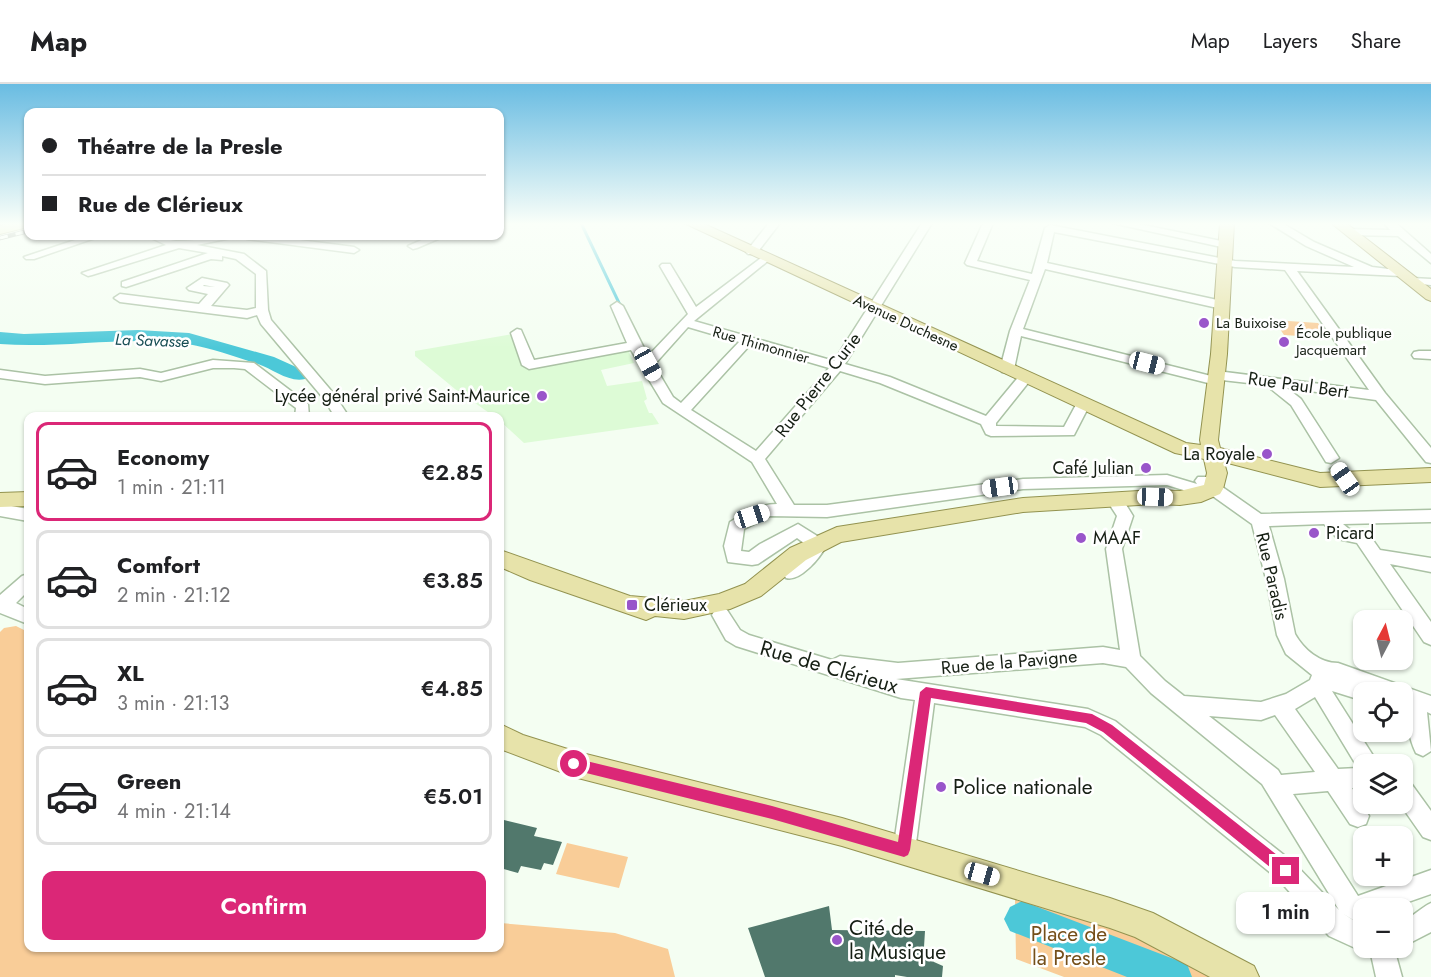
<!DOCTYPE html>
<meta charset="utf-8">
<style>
:root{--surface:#fff;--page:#f2f2f2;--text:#202124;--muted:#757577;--line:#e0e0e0;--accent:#db2777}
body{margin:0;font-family:Jost,sans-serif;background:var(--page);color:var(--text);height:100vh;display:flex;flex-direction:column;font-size:22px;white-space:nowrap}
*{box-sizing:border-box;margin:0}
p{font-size:20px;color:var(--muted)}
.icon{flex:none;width:33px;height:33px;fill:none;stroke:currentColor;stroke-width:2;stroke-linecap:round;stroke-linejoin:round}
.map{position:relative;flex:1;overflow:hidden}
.sheet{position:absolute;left:24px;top:328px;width:480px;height:540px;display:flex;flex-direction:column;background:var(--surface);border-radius:12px;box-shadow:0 2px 4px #0004}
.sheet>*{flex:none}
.guide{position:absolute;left:24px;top:24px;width:480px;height:132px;border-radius:12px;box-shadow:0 2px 4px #0004;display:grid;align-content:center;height:132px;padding:0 18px;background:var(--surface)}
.needle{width:39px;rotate:7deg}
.tools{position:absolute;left:1353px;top:526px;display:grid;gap:12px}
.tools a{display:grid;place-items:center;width:60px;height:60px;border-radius:12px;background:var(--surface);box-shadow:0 2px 4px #0004;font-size:30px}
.end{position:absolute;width:27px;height:27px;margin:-14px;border:8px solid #db2777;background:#fff;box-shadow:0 0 0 3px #fff}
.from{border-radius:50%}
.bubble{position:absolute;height:42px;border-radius:12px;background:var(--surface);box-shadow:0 2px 4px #0004;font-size:20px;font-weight:600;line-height:42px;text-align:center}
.car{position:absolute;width:18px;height:36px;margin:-18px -9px;border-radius:8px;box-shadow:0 0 4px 2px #0007;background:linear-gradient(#fff 24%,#345 0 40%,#fff 0 76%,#345 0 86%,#fff 0)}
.guide b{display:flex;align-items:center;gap:21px;height:57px;font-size:22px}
.guide b+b{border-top:2px solid var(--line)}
.guide i{width:15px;height:15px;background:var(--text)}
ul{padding:10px 0 0;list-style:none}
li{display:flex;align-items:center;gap:18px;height:99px;margin:0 12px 9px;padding:0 6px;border:3px solid var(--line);border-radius:12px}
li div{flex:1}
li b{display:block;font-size:22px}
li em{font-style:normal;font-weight:600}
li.active{border-color:var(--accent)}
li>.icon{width:54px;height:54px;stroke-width:1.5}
.cta{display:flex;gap:12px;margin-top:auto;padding:12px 18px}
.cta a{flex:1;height:69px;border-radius:12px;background:var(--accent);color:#fff;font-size:24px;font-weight:600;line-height:69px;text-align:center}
header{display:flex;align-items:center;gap:36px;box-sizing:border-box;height:84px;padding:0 30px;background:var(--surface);border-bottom:2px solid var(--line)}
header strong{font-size:28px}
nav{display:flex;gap:33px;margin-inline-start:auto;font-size:21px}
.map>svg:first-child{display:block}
.built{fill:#ddfbd6}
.green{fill:#f9cd98}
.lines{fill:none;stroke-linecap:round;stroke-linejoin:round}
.stream{stroke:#4cc8d8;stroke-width:3}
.river{fill:#4cc8d8;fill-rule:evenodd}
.building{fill:#51786c}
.minor-casing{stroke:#abc2a5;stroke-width:3}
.major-casing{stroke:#939350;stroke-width:2}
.minor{fill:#fff;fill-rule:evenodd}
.major{fill:#e7e3aa;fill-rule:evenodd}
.rail-casing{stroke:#677165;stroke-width:4.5}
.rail{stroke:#fff;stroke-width:3;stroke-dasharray:8;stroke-linecap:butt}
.route{fill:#db2777}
.poi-dot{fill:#9955ca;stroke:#fff;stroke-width:2}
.labels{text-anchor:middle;stroke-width:5;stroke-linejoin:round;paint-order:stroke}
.far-street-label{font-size:15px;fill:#161f14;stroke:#fff}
.far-poi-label{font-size:15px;fill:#161f14;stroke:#fff;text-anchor:start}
.far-water-label{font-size:16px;font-style:italic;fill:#184e55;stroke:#fff}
.street-label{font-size:18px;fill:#161f14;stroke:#fff}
.poi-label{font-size:18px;fill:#161f14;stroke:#fff;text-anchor:end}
.near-street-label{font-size:21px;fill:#161f14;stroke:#fff}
.near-poi-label{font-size:21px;fill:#161f14;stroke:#fff;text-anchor:start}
.near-park-label{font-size:21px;fill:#754f1a;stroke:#fff}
</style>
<header>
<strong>Map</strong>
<nav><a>Map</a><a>Layers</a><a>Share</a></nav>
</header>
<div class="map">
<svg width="1431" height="893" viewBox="0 0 1431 893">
<rect width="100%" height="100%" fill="#f4fef2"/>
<path class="built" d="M513,250L527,284L622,266L629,268L634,279L601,286L607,302L642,297L647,315L644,317L649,329H652L659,340L524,359L500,337V333H495L455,305L415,272V267Z"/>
<path class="green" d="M1274,236L1318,239L1330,254L1284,251Z
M16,542L28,548L24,557L28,562V864H500V839L615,849L668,865L675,893H0V548L4,544Z
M567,759L628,773L619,804L556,790Z
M1015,816L1109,840L1219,893H1064L1016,875Z"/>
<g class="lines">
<path class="stream" d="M581,139L620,221"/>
<path class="river" d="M138,246L189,249L274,273L305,287L308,291L305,295C289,299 273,285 258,280C236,273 211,264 188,260C126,251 62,265 0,260V248L24,250Z
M1022,817L1187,880L1192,893H1127L1010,847L1004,835L1010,823Z"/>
</g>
<path class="building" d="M500,735L537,744L534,752L562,758L553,781L544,779L541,786L521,782L518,789L500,784Z
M829,822L832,846L925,847L924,863L934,878L943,882L942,893H907L895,891V893H765L748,844Z"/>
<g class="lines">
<g class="minor-casing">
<path id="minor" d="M769,139H780L756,170H748L746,168Z
M922,139H932L845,280L890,293L986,332L1020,291H1030L1032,294L996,339V342L1064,343L1078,317L1083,316L1090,320L1074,351L991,352L986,350L981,340L880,299L840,287L765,375L794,421H827L1023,395L1167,391L1197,400L1195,397L1198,393H1208L1261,430L1431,426V438L1343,440L1349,445L1368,449L1380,466L1431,474V488L1390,480L1431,538V561L1424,558L1357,459L1338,455L1324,440L1269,442L1284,495L1295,550C1304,566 1320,579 1338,579L1431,612V630L1427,628L1431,667L1423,672L1416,669C1410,657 1404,634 1410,622L1402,620V609H1364V617L1332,607L1379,681H1364V703L1352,704L1369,732L1366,740L1358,743L1350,740L1328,707L1293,710L1358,812L1431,786V810L1388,825H1364V834L1355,837L1342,829L1364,843V864H1394L1402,893H1376L1370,866L1364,868L1329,852L1278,795L1101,651L1085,643L934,619L915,767L912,775L904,778L896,775L893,767L915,616L901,614L736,562L726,556L712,531L715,526L721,524L727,526L740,546L749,551L832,576L840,572L898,579L1103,563L1120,566L1106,465L1117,432L1106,415L1108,411H1120L1133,432L1122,465L1140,572L1165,597L1184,612L1261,618L1286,610L1310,596L1312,591L1286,570L1277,551L1266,495L1252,440L1200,403L1199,408L1193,409L1167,401L1023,405L827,433L770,432L744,445L741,467L749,468L760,460L798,440L822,455L826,462C820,474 800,498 786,494L783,489L808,462L797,454L758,480L752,481L728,478L724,462L730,438C745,429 760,420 777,420L752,378L663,319L631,266L529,285L522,281L511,249L517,245L521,246L534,276L627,259L611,222L617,218L623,222L648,272L688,230L660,182L662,180H670L696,223L765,171L769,172V176L694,237L834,277ZM688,243L739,258L681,319L673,313L654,281ZM750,261L829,284L756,367L691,326ZM1103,579L1126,583L1151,609L1262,700L1339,826L1294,779L1115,637L1088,625L896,595ZM1315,613L1358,684L1338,685L1295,625ZM1275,631L1315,688L1281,691L1278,686L1209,632L1261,636Z
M983,139H993L977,177L1032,190L1045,144L1050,141L1235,177L1354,183L1306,162L1269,139H1282L1314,158L1372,183L1405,187L1407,189L1401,192L1297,187L1385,309L1431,364V379L1426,378L1376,316L1287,304L1301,315L1339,374L1331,379L1326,378L1291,321L1266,301L1222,296L1221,300L1216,301L1021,252L1014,285L1007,289L1002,288L1000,285L1010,247L1030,196L967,181L965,179ZM1054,148L1235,183L1285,186L1369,306L1217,287L1212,288L1211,292L1023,245L1045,185L1222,225L1228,221L1222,217L1047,179Z
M1112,139H1134L1226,158L1231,161L1226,164Z
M1384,139H1396L1431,170V179L1398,152L1349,151L1344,148L1349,145L1390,146Z
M87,152H101L34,175H26L24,173Z
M147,152C160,151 168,157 179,157C196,157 214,152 232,152L231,154L197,161L244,170L266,187L268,226L271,236L334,310L349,333H335L324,315L261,240L257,231L247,234L120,218L114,214L120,210L199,220L208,210L189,206L187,204L202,194L227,199L229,201L211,222L247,226L256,224V190L236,175L222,172V176L211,175L126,203L122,202V198L208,169L179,164L92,191L88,192L82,189L166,161ZM204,201L215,203L203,202Z
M242,152H268L354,163L359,166L354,169L247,155Z
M431,152H445L417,164L413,165L408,162Z
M1412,194L1431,195V201L1408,199L1406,197Z
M1419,267H1431V275L1414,274L1412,271L1414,268Z
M213,276L254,279L308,320L309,333H295L296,324L245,285L234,284H213L161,297L140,293L45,300L0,294V286L45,292L140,285L161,289Z
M1338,380C1346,382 1349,388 1353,395L1350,399H1340L1330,385Z
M0,420L28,425V437L0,432Z
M28,490V507L16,519L28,525V540L0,529V511L22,492Z
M1402,695L1410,698L1431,727V756L1423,753L1400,720H1402Z
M1431,819V848L1402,863V838C1413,833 1420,824 1431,819Z"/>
</g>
<g class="major-casing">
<path id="major" d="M11,139H28V143L0,150V142Z
M684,139H702L1186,359L1201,361L1200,356L1211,270L1220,139H1234L1227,270L1218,356L1220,364L1320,389L1431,384V398L1320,403L1224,378L1227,389L1223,405L1220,410L1201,418L1180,421L1155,420L1023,428L841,458L806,476L761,512L730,525L684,535L655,532L646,536L530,496L500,483V466L630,512L684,517L719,510L745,500L790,464L837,443L1023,414L1155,406L1180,407L1204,401L1207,389L1204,375L1175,369Z
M1331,139H1346L1431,205V217L1426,215Z
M28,408V422L0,423V409Z
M500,640L523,651L574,667L842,734L1110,814L1153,829L1254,882L1259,893H1210L1135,853L1110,844L842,762L574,693L500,665Z"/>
</g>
<use href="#minor" class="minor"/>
<use href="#major" class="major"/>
<g class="rail-casing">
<path id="rail" d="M0,154L28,147"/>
</g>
<use href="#rail" class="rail"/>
</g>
<linearGradient id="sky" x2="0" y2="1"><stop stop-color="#69bce2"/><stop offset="0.53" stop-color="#fafff9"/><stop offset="1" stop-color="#fafff9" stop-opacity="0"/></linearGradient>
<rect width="1431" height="264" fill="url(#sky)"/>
<path class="route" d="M926,603L1092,630L1112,641L1291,782L1293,787L1291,792L1286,794L1281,792L1103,648L1086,639L931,614L910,766L908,771L904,773L772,735L574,686L568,680L574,674L772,722L898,758L920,608Z"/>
<g class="poi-dot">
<circle cx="1204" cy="239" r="6"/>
<circle cx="1284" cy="258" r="6"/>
<circle cx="542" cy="312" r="6"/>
<circle cx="1267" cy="370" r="6"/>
<circle cx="1146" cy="384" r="6"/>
<circle cx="1314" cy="449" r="6"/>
<circle cx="1081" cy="454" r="6"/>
<rect x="626" y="515" width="12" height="12" rx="3"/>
<circle cx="941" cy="703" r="6"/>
<circle cx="837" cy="856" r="6"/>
</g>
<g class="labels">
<g class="far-street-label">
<text transform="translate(906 239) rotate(25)" y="5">Avenue Duchesne</text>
<text transform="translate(761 261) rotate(16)" y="5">Rue Thimonnier</text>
</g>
<g class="far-poi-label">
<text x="1216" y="244">La Buixoise</text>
<text x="1296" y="254">École publique<tspan x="1296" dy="17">Jacquemart</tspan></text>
</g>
<g class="far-water-label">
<text transform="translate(152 256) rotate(2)" y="6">La Savasse</text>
</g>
<g class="street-label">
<text transform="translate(818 301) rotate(-52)" y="6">Rue Pierre Curie</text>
<text transform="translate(1298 301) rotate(8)" y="6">Rue Paul Bert</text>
<text transform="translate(1272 492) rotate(77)" y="6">Rue Paradis</text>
<text transform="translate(1009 578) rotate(-5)" y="6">Rue de la Pavigne</text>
</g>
<g class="poi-label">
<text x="530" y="318">Lycée général privé Saint-Maurice</text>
<text x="1255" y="376">La Royale</text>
<text x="1134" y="390">Café Julian</text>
<text x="1326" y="455" text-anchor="start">Picard</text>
<text x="1093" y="460" text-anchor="start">MAAF</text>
<text x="644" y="527" text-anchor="start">Clérieux</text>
</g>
<g class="near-street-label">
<text transform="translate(829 583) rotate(16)" y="7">Rue de Clérieux</text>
</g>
<g class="near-poi-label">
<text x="953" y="710">Police nationale</text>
<text x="849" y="851">Cité de<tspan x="849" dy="24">la Musique</tspan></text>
</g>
<g class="near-park-label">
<text x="1069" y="857">Place de<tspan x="1069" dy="24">la Presle</tspan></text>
</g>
</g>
</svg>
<div class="tools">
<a><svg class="needle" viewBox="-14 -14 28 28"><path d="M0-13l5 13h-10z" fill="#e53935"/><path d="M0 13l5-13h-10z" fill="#757577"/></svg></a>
<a><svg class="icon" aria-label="locate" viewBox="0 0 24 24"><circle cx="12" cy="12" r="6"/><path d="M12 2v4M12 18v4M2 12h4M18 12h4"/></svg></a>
<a><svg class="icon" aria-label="layers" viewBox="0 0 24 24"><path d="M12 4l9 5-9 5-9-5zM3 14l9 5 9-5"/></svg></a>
<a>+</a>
<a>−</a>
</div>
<i class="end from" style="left:574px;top:680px"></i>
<i class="end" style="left:1286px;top:787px"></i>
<div class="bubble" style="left:1236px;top:808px;width:99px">1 min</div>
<i class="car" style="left:1147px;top:279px;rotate:104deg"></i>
<i class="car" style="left:648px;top:280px;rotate:151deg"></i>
<i class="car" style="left:1345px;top:395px;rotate:325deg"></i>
<i class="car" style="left:1000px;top:403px;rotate:262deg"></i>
<i class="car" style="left:1155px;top:413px;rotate:92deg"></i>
<i class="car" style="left:752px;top:432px;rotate:72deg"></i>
<i class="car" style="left:982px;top:790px;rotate:106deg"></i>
<div class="guide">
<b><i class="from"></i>Théatre de la Presle</b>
<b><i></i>Rue de Clérieux</b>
</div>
<section class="sheet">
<ul>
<li class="active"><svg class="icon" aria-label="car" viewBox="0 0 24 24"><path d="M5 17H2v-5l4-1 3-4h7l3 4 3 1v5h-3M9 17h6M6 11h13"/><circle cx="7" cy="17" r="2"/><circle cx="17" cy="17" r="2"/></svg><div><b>Economy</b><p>1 min · 21:11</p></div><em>€2.85</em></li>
<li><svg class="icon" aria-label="car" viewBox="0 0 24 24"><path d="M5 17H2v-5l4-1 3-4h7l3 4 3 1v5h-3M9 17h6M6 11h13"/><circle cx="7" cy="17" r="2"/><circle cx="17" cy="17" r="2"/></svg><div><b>Comfort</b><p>2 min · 21:12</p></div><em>€3.85</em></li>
<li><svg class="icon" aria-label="car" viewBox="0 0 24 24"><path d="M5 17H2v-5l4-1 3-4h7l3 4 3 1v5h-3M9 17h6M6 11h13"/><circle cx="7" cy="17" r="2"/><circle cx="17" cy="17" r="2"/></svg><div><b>XL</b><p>3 min · 21:13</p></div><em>€4.85</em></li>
<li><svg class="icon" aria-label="car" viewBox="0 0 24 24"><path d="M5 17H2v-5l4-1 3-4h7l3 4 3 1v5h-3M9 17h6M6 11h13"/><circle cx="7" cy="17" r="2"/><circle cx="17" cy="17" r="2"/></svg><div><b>Green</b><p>4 min · 21:14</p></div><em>€5.01</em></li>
</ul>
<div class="cta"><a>Confirm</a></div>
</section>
</div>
